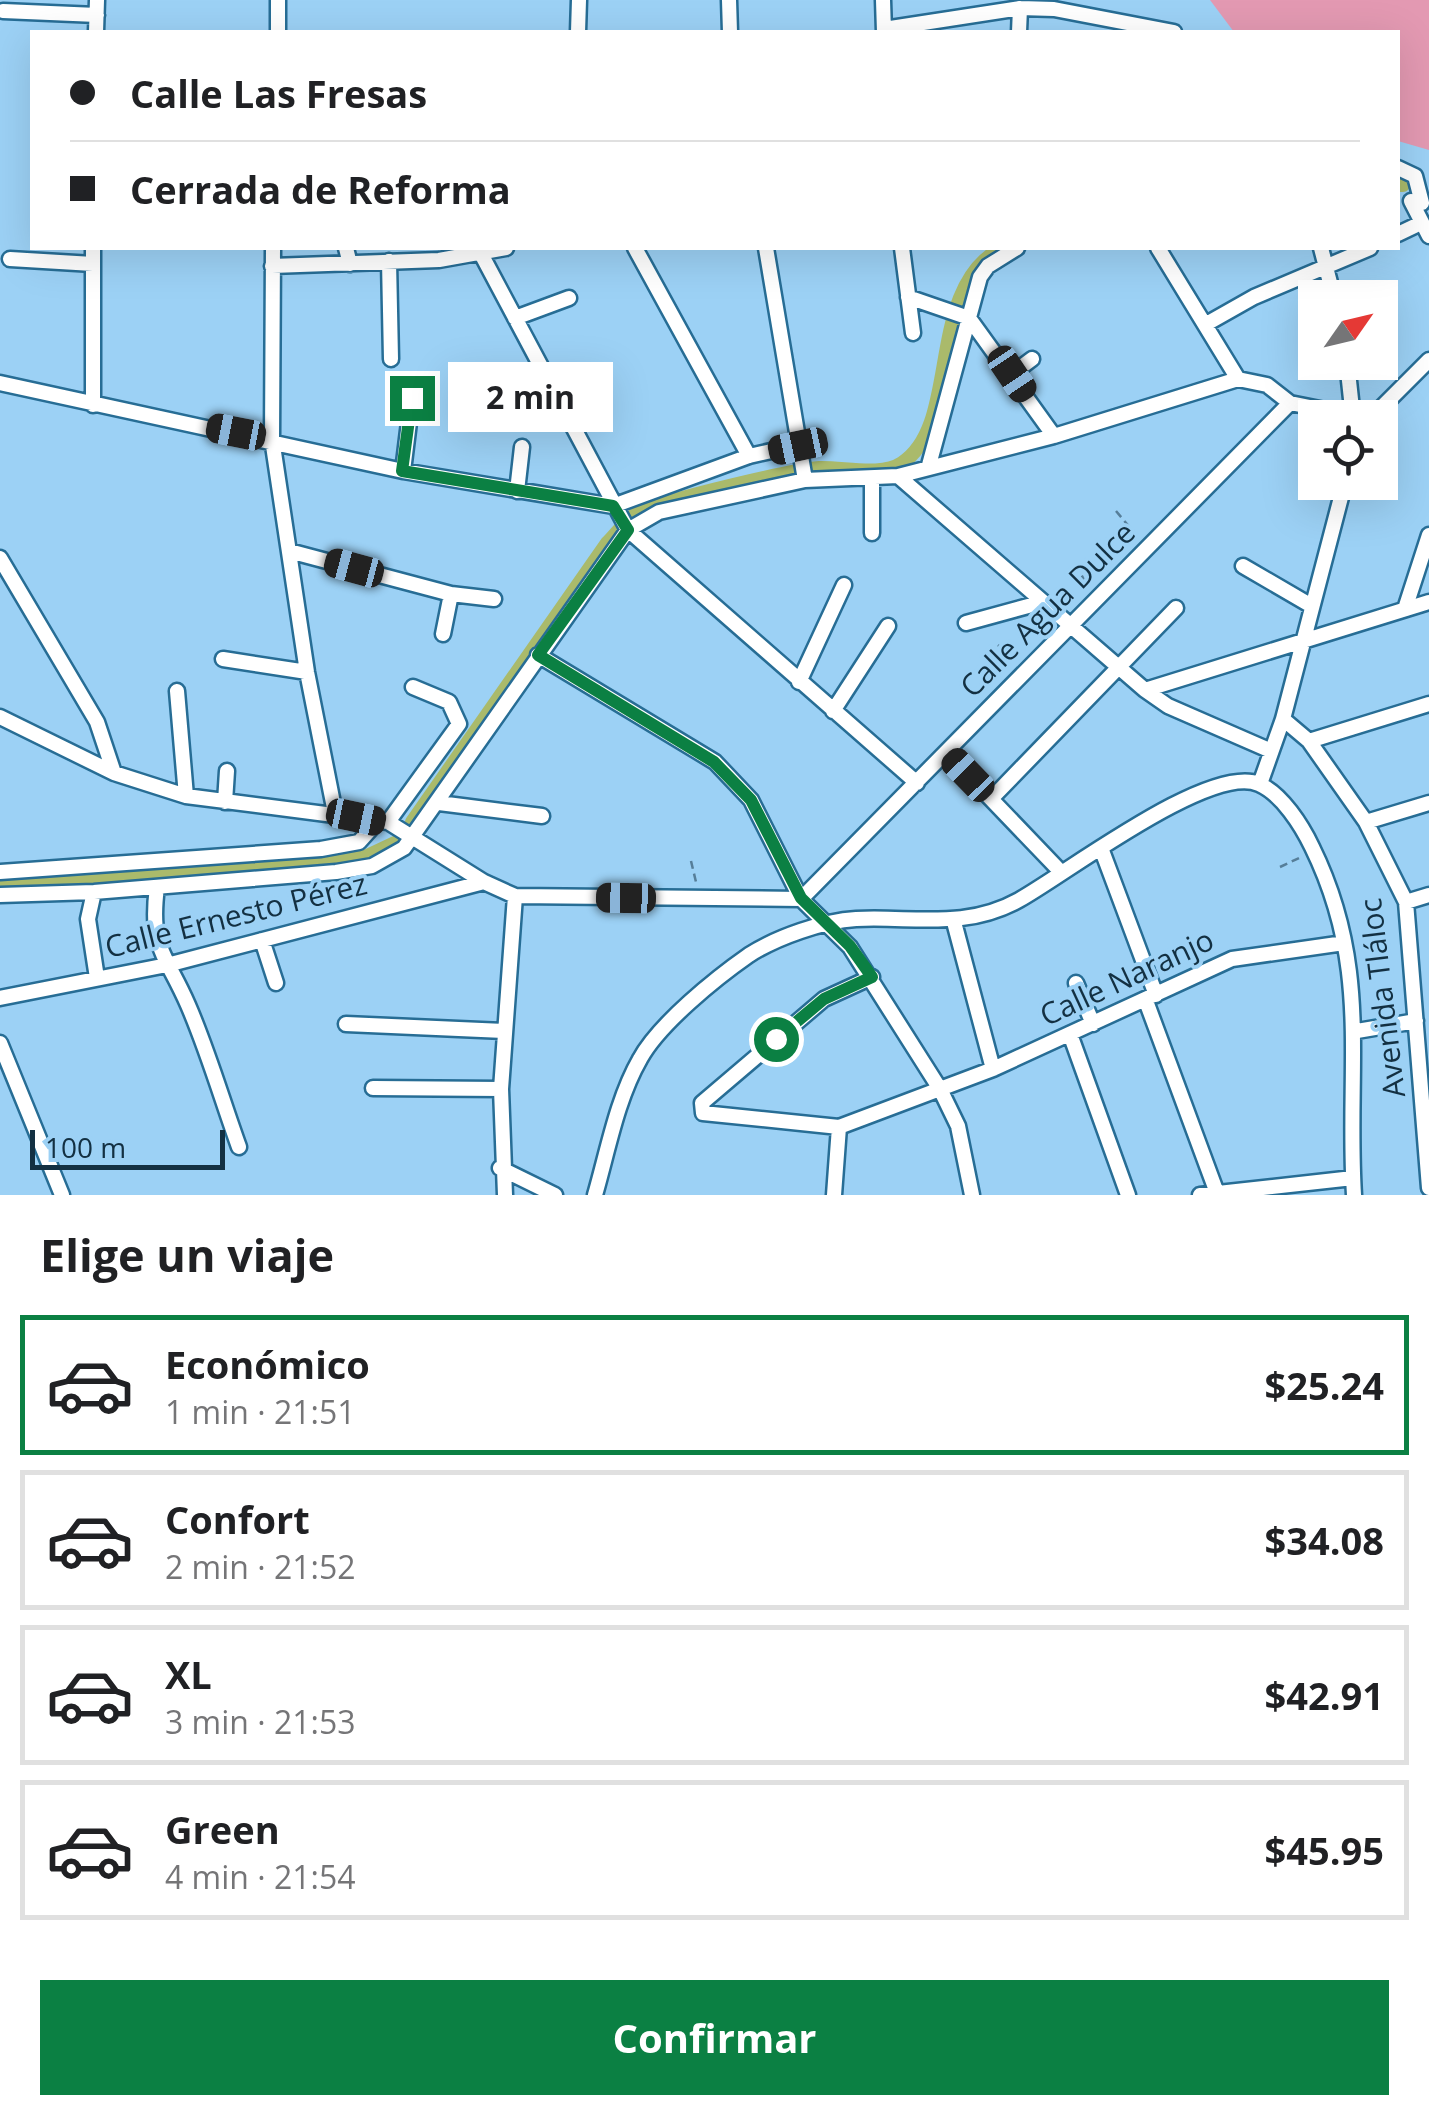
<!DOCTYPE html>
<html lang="es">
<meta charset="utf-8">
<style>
:root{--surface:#fff;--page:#f2f2f2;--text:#202124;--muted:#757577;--line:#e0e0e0;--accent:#0b8043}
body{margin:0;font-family:"Open Sans",sans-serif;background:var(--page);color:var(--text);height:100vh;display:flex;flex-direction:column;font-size:38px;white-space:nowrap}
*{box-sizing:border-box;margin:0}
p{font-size:32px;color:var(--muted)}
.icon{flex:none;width:55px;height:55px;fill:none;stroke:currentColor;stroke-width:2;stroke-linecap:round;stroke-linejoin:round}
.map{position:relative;height:1195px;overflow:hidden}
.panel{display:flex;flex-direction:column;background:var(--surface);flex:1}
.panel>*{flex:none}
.top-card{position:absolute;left:30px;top:30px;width:1370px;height:220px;border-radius:0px;box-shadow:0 10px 40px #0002;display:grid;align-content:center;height:220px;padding:0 40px;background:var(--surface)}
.needle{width:65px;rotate:56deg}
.buttons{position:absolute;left:1298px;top:280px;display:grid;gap:20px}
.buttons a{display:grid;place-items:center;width:100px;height:100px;border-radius:0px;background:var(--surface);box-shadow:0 10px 40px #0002;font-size:50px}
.scale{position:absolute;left:30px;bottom:25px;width:195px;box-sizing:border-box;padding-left:10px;border:5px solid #133042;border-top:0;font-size:28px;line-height:35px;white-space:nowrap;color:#133042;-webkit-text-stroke:8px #9cd1f5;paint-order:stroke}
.end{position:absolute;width:45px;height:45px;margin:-22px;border:12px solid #0b8043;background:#fff;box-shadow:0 0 0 5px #fff}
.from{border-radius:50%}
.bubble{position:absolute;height:70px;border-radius:0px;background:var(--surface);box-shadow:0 10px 40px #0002;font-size:32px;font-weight:700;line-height:70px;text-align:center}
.car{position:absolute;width:30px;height:60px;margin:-30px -15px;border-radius:12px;box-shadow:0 0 8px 2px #0007;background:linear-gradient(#222 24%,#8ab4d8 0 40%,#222 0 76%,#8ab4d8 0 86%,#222 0)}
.top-card b{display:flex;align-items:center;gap:35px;height:95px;font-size:38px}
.top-card b+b{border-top:2px solid var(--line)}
.top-card i{width:25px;height:25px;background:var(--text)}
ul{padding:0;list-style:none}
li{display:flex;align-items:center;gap:30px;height:140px;margin:0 20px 15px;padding:0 20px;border:5px solid var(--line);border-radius:0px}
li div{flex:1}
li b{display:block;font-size:38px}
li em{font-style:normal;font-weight:700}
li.selected{border-color:var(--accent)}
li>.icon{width:90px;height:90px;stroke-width:1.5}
h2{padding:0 40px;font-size:45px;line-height:120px}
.cta{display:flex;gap:20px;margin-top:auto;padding:20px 40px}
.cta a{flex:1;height:115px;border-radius:0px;background:var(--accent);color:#fff;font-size:40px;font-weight:700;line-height:115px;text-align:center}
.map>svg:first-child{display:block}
.green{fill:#e399b2}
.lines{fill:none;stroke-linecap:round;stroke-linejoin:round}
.canal{stroke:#aaba6b;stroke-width:14}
.street-casing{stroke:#276d95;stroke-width:19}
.path{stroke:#567e99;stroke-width:2.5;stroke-dasharray:8 5;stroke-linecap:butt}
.street{stroke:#fff;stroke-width:14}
.route{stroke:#0b8043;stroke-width:12}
.labels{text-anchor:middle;stroke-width:8;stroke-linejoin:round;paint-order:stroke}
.street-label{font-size:30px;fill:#133042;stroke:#9cd1f5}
</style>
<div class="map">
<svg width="1429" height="1195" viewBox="0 0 1429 1195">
<rect width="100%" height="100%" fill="#9cd1f5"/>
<path class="green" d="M1210,0H1429V150L1398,141V32H1234Z"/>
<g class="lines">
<path class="canal" d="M1398,185H1403
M412,822L607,543C615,535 624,523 633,516C651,502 793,470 819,468C844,467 881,477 902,463C962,424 924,291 1001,248
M0,887L367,856L401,840"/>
<g class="street-casing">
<path id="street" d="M729,0L730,32
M883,0L884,32
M3,11L97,15
M884,29L1020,8L1054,9L1174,32
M96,32L97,0
M278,32V0
M578,32L579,0
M1019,32L1020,8
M1398,168L1415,176L1422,203
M1411,201L1429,236
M1398,234L1421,223
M273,248L272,439L307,672L335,813
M346,248L350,264
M478,248L628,530L917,783
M635,248L749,456
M766,248L805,480
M902,248L913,333
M1158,248L1238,379
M1321,248L1334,298
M10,259L93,264
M389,261L391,359
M272,266L439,260L506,248
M908,297L969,318L1054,436
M515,318L569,298
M1208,323L1254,297L1370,248
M1347,362L1353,418
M1012,374L1032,359
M0,383L403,471L613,506L749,456L798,445
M1290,403L1350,415
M93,405V248
M1371,418L1429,360
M929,465L980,277L988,266L1017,248
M403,471L412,398
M898,476L1145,690L1168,706L1269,750
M872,479V533
M517,491L522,447
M289,551L451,594L494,599
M0,558L97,722L114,773
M1243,566L1310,605
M1405,609L1429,535
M966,623L1043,602
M443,634L451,594
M538,655L715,762L751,800L801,899L850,947L940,1089L958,1126L972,1195
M223,659L307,672
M799,682L844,585
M1145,690L1429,602
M177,691L186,796
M833,711L888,626
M0,717L114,773L186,796L388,822L484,882L515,896L801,899
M1283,719L1309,741L1366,822L1406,902L1429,1188
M1309,741L1429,704
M946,752L1060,871
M1260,784L1283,719L1345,482
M991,799L1176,608
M225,802L227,771
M439,803L542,816
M388,822L459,724L449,702L413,687
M1366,822L1429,803
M1101,848L1156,995
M0,872L321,849L359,842L377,822
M157,887C149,949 166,954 188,1005C208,1051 222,1100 239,1147
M94,892L88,919L97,978
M0,895L94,892L336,872L372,866L404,848L628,530L659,512L805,480L898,476L1054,436L1238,379L1267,385L1290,403
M801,899L1290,403
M1406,902L1429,895
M954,922L993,1069
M262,940L276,983
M872,977L824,999L702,1103L703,1113L839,1127L993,1069L1232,959L1344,943
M1076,983L1093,1024
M0,998L167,965L484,882
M1146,1001L1217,1193
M346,1024L504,1031
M1357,1031L1416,1021
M1070,1034L1128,1195
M0,1043L62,1195
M373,1088L501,1089
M500,1168L555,1195
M505,1195L501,1089L515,896
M595,1195C608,1150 617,1099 640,1059C659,1024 716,978 749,955C777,937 823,921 856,919C913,916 965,930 1019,900C1066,874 1210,763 1259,784C1282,794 1302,826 1312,847C1372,969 1346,1067 1354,1195
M834,1195L839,1127
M1200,1195L1353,1178"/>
</g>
<path class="path" d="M1116,511L1137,536
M1076,564L1088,588
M998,645L1015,661
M691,861L696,882
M1280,867L1299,858"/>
<use href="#street" class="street"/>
</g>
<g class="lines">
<path class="route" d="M412,398L402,471L613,506L628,530L538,655L714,762L751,800L801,898L850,946L872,977L824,999L776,1039"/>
</g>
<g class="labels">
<g class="street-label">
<text transform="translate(1048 610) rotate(-45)" y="10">Calle Agua Dulce</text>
<text transform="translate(236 916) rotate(-14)" y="10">Calle Ernesto Pérez</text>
<text transform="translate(1127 978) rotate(-25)" y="10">Calle Naranjo</text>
<text transform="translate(1383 998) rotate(-97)" y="10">Avenida Tláloc</text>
</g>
</g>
</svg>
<div class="buttons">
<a><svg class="needle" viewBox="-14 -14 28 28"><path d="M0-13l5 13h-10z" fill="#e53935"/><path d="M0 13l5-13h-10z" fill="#757577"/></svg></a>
<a><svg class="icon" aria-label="locate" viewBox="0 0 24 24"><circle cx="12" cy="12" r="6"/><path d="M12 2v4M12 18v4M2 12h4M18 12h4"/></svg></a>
</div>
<div class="scale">100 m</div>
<i class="end from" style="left:776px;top:1039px"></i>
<i class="end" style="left:412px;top:398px"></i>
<div class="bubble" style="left:448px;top:362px;width:165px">2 min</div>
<i class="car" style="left:1012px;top:374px;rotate:146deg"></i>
<i class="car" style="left:236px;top:432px;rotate:281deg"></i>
<i class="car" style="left:798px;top:446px;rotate:258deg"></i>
<i class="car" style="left:354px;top:568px;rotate:285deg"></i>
<i class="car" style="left:968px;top:775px;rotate:316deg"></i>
<i class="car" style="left:356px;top:817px;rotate:102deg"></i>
<i class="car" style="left:626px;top:898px;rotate:271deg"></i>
<div class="top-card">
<b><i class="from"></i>Calle Las Fresas</b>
<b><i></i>Cerrada de Reforma</b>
</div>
</div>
<section class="panel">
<h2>Elige un viaje</h2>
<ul>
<li class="selected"><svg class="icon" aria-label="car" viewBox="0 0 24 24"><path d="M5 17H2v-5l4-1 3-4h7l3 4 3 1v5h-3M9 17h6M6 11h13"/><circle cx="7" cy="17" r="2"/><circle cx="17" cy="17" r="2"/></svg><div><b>Económico</b><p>1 min · 21:51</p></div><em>$25.24</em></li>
<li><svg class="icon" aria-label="car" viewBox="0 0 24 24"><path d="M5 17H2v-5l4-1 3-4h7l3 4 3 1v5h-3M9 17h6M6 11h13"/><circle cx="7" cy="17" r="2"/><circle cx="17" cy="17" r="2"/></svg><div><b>Confort</b><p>2 min · 21:52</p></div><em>$34.08</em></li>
<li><svg class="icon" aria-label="car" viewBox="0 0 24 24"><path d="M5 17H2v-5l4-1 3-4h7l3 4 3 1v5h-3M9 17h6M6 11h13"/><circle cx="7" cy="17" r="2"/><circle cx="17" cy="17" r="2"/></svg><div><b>XL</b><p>3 min · 21:53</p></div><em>$42.91</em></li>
<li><svg class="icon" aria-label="car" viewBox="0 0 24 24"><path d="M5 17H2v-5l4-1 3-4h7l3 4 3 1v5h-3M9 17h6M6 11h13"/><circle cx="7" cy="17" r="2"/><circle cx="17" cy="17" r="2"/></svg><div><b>Green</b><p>4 min · 21:54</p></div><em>$45.95</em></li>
</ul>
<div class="cta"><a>Confirmar</a></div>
</section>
